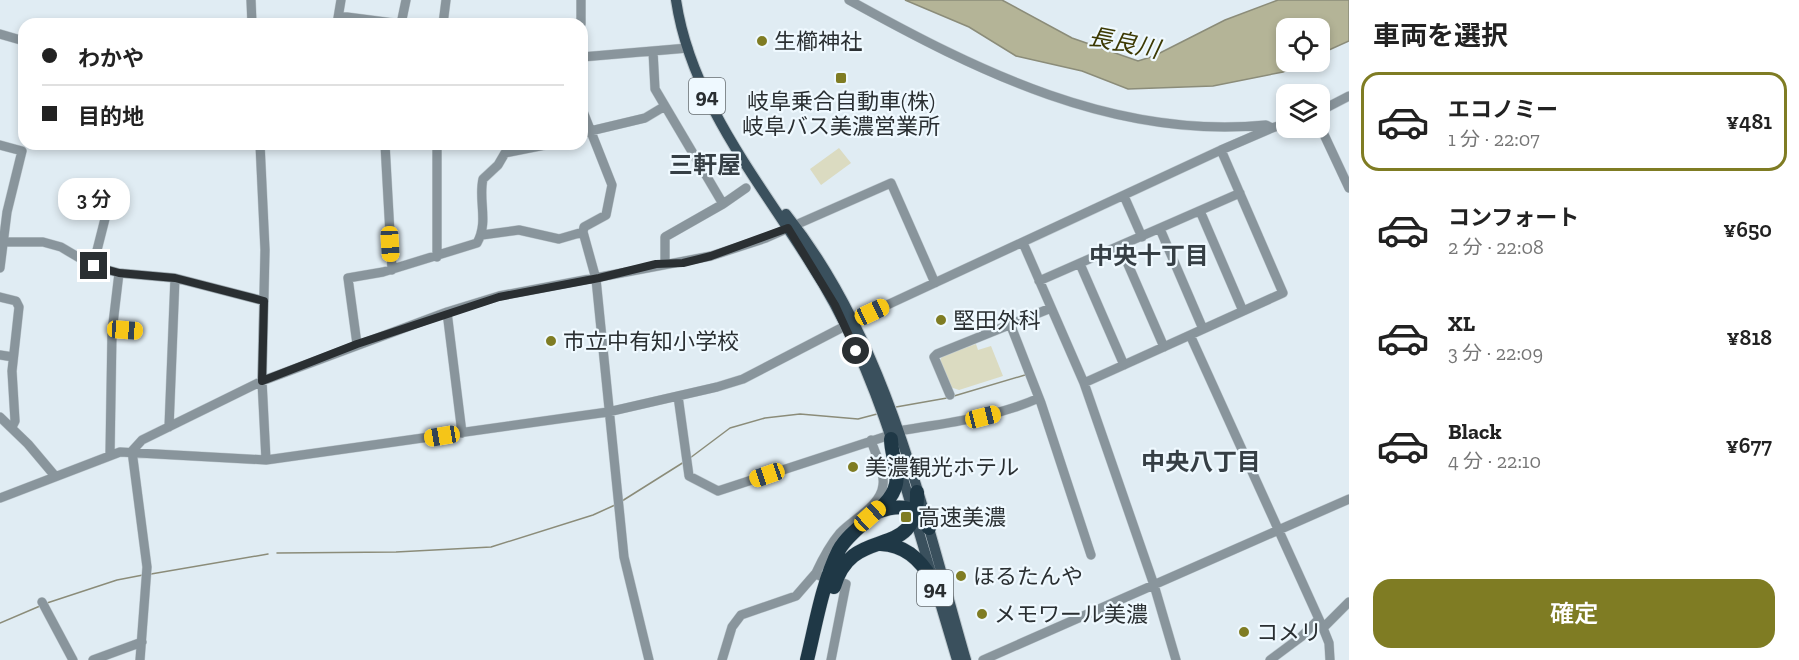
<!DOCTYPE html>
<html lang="ja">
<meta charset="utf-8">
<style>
:root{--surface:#fff;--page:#f2f2f2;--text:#222;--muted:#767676;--line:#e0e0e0;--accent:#7f7c23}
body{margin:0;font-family:"Zilla Slab","Noto Sans JP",serif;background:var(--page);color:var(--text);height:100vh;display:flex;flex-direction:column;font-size:22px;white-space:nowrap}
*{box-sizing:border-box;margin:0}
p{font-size:20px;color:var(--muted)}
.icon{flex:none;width:33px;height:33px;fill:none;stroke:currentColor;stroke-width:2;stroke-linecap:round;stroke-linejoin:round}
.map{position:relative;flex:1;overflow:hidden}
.side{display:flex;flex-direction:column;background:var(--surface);width:450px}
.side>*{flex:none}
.banner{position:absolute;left:18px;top:18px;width:570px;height:132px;border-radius:18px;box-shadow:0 3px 9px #0003;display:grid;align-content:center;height:132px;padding:0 24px;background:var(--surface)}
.fabs{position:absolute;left:1276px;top:18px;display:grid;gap:12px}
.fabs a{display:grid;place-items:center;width:54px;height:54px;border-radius:12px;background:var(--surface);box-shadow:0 3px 9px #0003;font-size:30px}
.end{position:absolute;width:27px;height:27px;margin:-14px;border:8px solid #2a2f32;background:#fff;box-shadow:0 0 0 3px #fff}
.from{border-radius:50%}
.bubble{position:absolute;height:42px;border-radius:18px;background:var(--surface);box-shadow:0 3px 9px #0003;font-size:20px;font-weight:600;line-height:42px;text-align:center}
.car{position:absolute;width:18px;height:36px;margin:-18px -9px;border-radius:8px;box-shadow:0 0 4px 2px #0007;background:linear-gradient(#f5c518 24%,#345 0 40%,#f5c518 0 76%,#345 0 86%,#f5c518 0)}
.banner b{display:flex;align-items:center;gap:21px;height:57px;font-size:22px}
.banner b+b{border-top:2px solid var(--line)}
.banner i{width:15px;height:15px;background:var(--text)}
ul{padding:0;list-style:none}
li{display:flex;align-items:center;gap:18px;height:99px;margin:0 12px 9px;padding:0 12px;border:3px solid transparent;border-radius:18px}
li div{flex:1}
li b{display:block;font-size:22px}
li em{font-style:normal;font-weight:600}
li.on{border-color:var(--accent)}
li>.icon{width:54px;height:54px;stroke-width:1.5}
h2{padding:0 24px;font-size:27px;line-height:72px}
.primary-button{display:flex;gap:12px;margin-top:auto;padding:12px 24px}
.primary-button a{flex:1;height:69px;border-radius:18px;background:var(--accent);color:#fff;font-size:24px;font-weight:600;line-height:69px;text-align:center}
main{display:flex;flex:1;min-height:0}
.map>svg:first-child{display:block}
.green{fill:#dbdbc1}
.water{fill:#b4b497;stroke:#8b8c79;stroke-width:1.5}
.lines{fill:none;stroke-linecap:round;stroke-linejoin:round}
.stream{stroke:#8b8c79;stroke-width:1.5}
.minor-casing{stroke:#bfcad0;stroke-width:10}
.major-casing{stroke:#bfcad0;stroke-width:12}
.highway-casing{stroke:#bfcad0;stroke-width:15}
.minor{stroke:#89959c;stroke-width:9}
.major{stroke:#3a505d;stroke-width:10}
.highway{stroke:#1f3846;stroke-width:14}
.route{stroke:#2a2f32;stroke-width:8}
.poi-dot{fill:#7f7c23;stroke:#eff9ff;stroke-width:2}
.labels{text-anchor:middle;stroke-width:4.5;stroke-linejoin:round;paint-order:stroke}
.shield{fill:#eff9ff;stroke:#656c70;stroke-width:1.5}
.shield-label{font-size:21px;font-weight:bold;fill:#2a2f32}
.poi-label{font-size:22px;fill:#2a2f32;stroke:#eff9ff;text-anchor:start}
.water-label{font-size:24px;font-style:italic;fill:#3c3903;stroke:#eff9ff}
.neighbourhood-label{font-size:24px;font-weight:bold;fill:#363f45;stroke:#eff9ff}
</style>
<main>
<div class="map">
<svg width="1349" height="660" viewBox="0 0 1349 660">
<rect width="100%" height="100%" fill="#e0ecf3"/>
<path class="green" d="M839,148L851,163L821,185L810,169Z
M976,344L978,350L991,346L1003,376L959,390L950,387L940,361L942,356Z"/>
<path class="water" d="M905,0H1002L1072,38L1138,61L1154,56L1225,20L1278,0H1349V41L1320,54V28H1287V62H1305L1283,72L1213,86L1128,89L1082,71L1016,56L969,27Z"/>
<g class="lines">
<path class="stream" d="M954,396L1025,375
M896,407L947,398
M690,458L730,428L765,418L800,414L858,419L877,414
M622,501L684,462
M277,553L396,552L491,547L593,515L615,505
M151,574L268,554
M47,603L117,580L143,575
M0,623L40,606"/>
<g class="minor-casing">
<path id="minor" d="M251,0L252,24
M849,0C977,71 1115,140 1266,125L1272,128L1287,123
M339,16L401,24
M337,24L341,0
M401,24L406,0
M443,24L446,0
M581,24V0
M0,34L24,41
M653,51L655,89L723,204
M582,57L688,48
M582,109L612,185L606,215L584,227L583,232L596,279L624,557L649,660
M1320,111L1349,96
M1320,126L1349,188
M582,133L645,118L665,106
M260,144L265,250L262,381L266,460
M385,144L392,270
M437,144V257
M445,144H471
M0,145L22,151L7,212L0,268
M1124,196L1142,237
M1200,211L1243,311
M1160,229L1203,329
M482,235L519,230L559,239L583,232
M2,242H43L61,247L93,266L119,273L175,278L264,301
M1023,243L1084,383L1154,585L1176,660
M1120,246L1164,347
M665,264V237L723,204L746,188
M1080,264L1124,365
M93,266L109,203
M1039,281L1240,193
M0,297L16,301L19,307L12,371L15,421L12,427
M447,312L462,433
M1011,326L1041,403L1091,555
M113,329L137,331
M1190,335L1323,628L1329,643L1330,660
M357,344L348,278L383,272L477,243C489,222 478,200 483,179L498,165L505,153L550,144
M0,355L13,357
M1084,383L1283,293L1221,150
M950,395L934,357L937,354L1051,308
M678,396L689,476L718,491L890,435
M0,417L28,444L55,476
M169,427L175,278
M898,431C946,423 994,418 1039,398
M110,454L112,332L119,273
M0,498L120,452L266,460L608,412L717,387L743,379L872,312L1221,150L1272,128
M820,576L816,573C823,558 829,546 840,533C853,519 881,506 883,485C885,471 875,454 871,440
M42,602L73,660
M1323,628L1349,602
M93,660L142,642
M140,660L147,567L132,451L142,440L262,381L447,312L499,296L711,256L766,238L891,183L935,283
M722,660L732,627L741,615L796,596L816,573
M831,660L846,584L843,583
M983,660L1349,499
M1270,660L1301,637L1318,620"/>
</g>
<g class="major-casing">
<path id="major" d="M676,0C691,101 760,182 812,266C847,320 873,383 893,444
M786,214C887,341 922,508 966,660
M899,465L957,660"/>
</g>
<g class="highway-casing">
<path id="highway" d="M877,512C903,503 913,506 929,528
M881,544C905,545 921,560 932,580
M834,587C852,521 919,565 917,492
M807,660C816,623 822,584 839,550C852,526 891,509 896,484C899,470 891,454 891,439"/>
</g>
<use href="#minor" class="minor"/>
<use href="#major" class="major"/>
<use href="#highway" class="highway"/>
</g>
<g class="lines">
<path class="route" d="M94,266L119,273L175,278L264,301L262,381L357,344L499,297L599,278L656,264L683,263L711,256L788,228L835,305L856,351"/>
</g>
<g class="poi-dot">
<circle cx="762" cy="41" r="6"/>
<rect x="835" y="72" width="12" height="12" rx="3"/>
<circle cx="941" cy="320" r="6"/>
<circle cx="551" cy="341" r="6"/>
<circle cx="853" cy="467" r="6"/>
<rect x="900" y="511" width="12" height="12" rx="3"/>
<circle cx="961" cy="576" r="6"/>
<circle cx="982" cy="614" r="6"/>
<circle cx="1244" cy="632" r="6"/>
</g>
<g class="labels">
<g class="shield">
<rect x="689" y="78" width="36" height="36" rx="4.5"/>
<rect x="917" y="570" width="36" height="36" rx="4.5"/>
</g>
<g class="shield-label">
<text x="707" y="103">94</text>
<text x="935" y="595">94</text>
</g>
<g class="poi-label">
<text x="774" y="49">生櫛神社</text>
<text x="841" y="109" text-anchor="middle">岐阜乗合自動車(株)<tspan x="841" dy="25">岐阜バス美濃営業所</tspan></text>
<text x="953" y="328">堅田外科</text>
<text x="563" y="349">市立中有知小学校</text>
<text x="865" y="475">美濃観光ホテル</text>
<text x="918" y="525">高速美濃</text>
<text x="973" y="584">ほるたんや</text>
<text x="994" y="622">メモワール美濃</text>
<text x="1256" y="640">コメリ</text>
</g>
<g class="water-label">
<text transform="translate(1124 43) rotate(11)" y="8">長良川</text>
</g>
<g class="neighbourhood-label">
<text x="705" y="173">三軒屋</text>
<text x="1149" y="264">中央十丁目</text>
<text x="1201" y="470">中央八丁目</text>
</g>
</g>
</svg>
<div class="fabs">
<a><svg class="icon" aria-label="locate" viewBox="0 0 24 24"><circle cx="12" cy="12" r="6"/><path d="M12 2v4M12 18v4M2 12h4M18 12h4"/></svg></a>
<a><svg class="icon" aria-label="layers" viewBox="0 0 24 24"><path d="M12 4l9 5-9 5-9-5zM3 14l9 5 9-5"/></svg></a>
</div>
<i class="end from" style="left:856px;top:351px"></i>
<i class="end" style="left:94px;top:266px"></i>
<div class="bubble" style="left:58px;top:178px;width:72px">3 分</div>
<i class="car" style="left:390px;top:244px;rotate:177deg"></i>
<i class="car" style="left:872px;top:312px;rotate:65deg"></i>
<i class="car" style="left:125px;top:330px;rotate:94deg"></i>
<i class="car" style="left:983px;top:417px;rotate:76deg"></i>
<i class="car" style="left:442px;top:436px;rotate:261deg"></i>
<i class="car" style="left:767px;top:475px;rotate:251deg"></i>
<i class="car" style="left:870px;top:516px;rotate:48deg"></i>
<div class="banner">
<b><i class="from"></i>わかや</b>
<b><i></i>目的地</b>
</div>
</div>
<section class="side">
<h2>車両を選択</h2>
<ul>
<li class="on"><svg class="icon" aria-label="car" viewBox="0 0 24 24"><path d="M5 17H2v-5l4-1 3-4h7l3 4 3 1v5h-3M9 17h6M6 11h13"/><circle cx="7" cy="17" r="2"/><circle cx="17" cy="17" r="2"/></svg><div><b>エコノミー</b><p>1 分 · 22:07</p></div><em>¥481</em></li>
<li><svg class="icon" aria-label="car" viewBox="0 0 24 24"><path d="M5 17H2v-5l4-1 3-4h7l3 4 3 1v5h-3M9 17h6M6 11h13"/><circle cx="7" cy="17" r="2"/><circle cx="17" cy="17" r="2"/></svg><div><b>コンフォート</b><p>2 分 · 22:08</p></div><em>¥650</em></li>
<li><svg class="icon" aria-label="car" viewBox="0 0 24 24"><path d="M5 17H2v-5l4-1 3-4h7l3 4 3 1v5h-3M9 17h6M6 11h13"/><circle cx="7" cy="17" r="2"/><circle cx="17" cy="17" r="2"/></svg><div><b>XL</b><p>3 分 · 22:09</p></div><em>¥818</em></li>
<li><svg class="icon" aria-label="car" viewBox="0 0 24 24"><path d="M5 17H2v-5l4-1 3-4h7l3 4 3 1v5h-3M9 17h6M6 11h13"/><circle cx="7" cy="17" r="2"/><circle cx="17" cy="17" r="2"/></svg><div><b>Black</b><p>4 分 · 22:10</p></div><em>¥677</em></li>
</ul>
<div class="primary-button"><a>確定</a></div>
</section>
</main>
